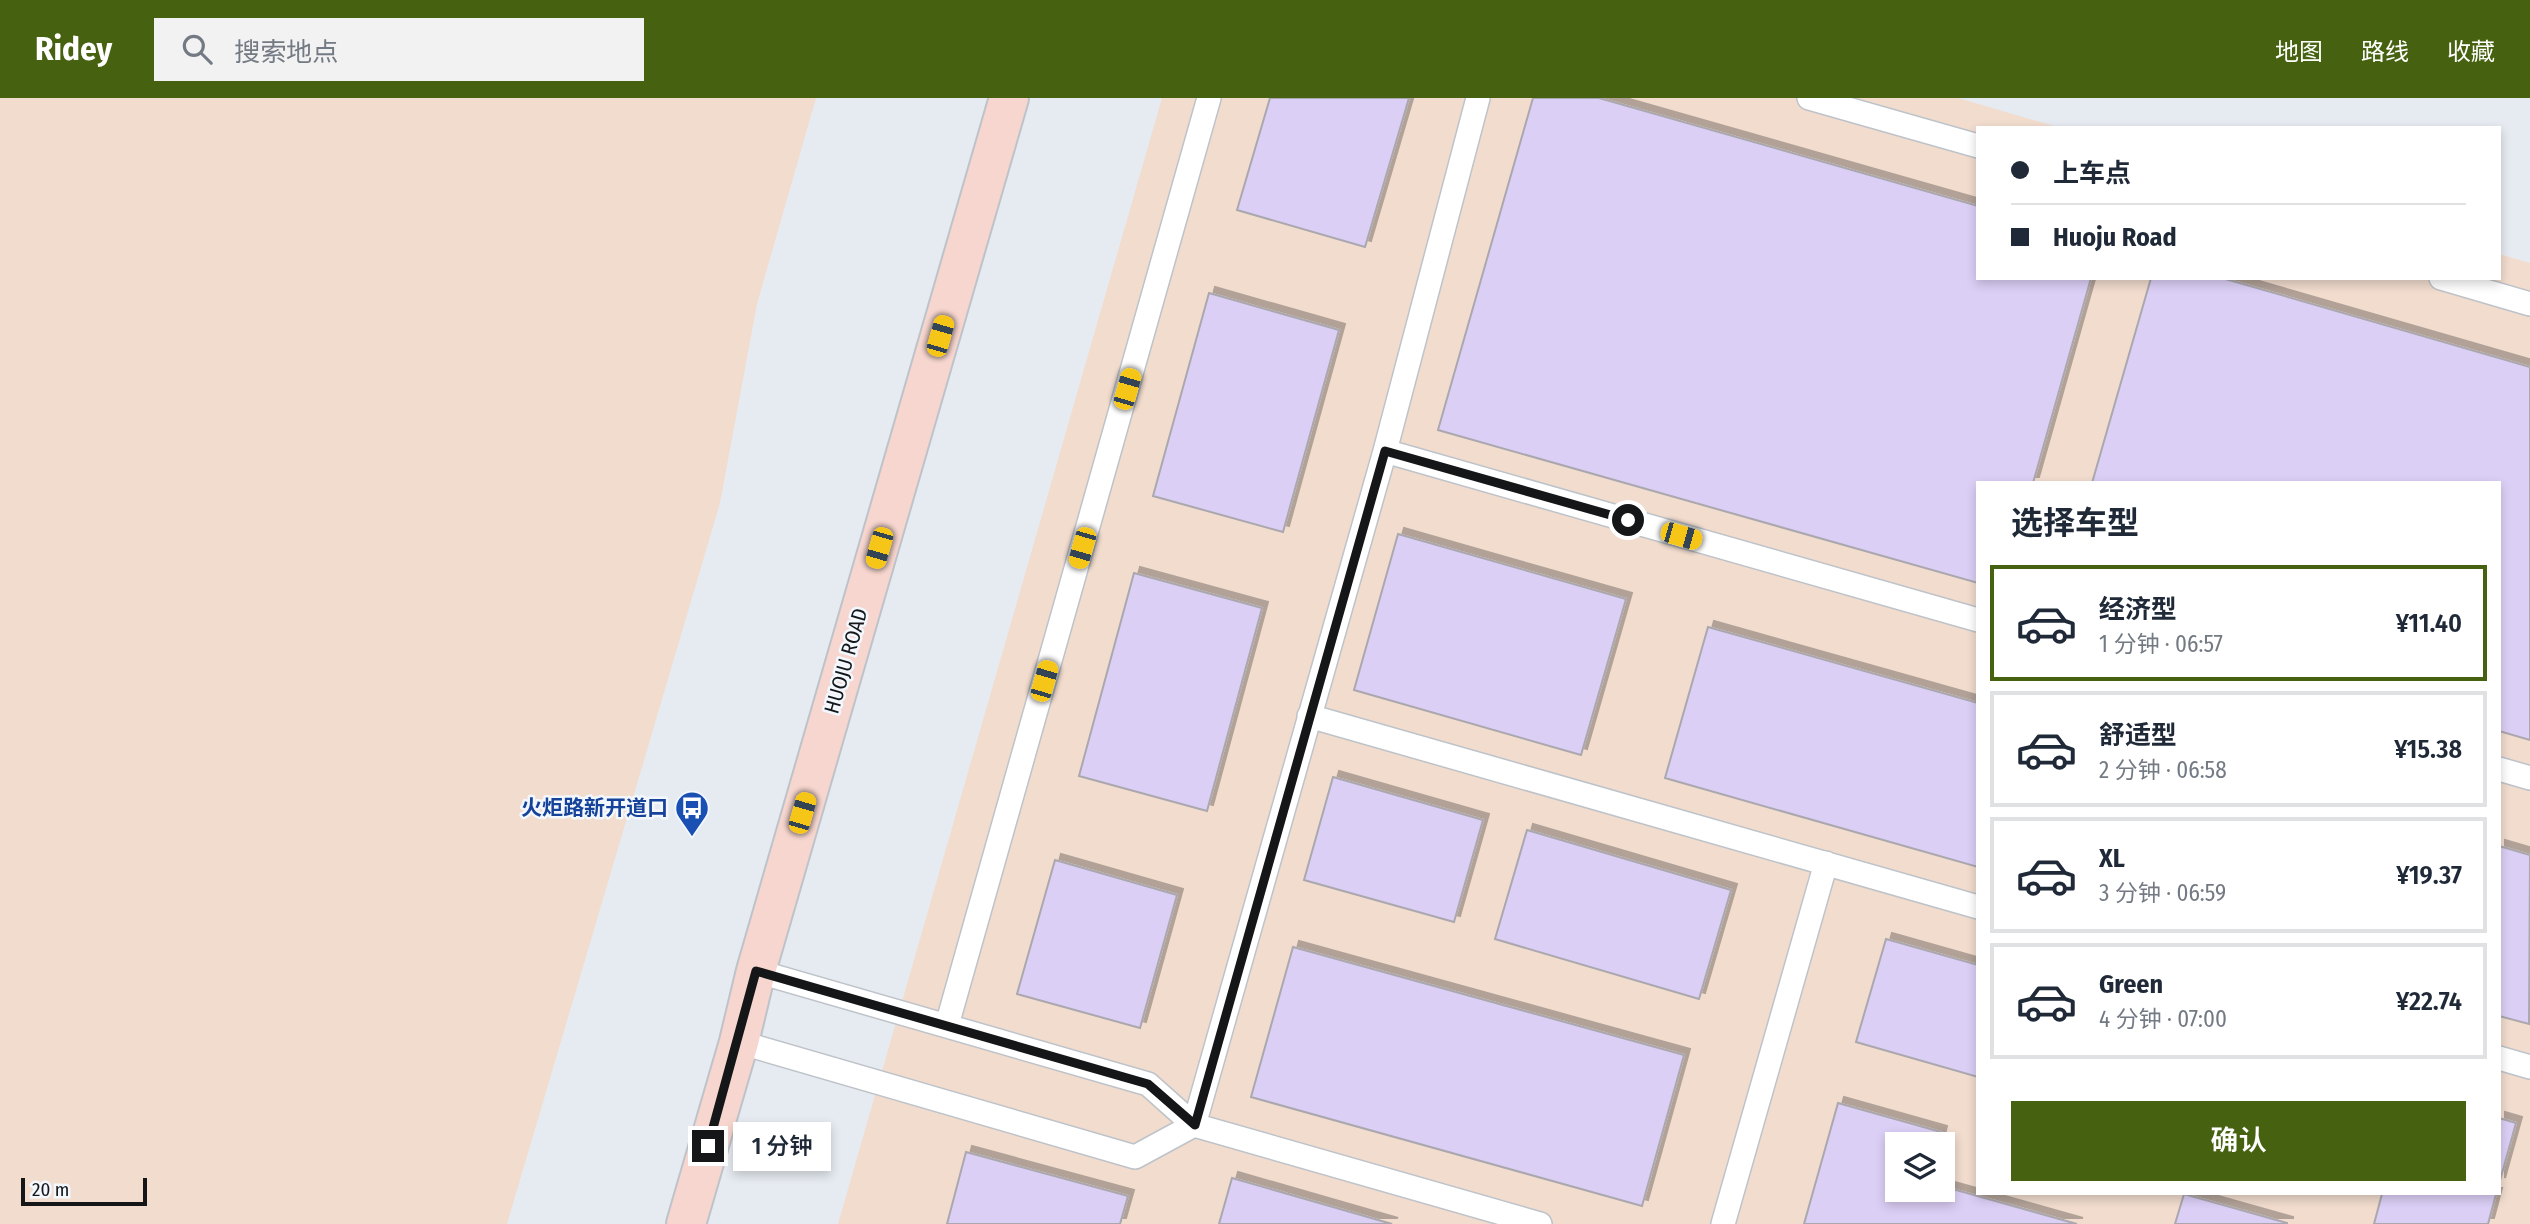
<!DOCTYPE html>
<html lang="zh">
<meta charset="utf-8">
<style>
:root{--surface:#fff;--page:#f2f2f3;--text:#1f2937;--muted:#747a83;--line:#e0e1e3;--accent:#466110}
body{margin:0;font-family:"Fira Sans Condensed","Noto Sans SC",sans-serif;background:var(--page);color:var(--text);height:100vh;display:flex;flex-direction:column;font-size:26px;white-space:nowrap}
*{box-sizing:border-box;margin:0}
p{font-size:23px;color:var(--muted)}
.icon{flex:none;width:38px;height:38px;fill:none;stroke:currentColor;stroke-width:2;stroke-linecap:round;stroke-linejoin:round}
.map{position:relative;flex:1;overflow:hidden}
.details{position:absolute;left:1976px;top:383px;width:525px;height:714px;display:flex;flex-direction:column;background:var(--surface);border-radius:0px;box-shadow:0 4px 10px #0003}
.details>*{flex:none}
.top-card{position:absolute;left:1976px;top:28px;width:525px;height:154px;border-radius:0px;box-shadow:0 4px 10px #0003;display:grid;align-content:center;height:154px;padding:0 35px;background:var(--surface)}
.buttons{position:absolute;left:1885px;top:1034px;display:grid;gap:14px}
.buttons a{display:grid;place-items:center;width:70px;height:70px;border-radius:0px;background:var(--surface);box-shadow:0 4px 10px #0003;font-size:35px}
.scale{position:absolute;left:21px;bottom:18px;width:126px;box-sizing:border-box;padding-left:7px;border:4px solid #141618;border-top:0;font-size:19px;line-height:24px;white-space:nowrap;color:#141618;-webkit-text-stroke:5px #f3f8fe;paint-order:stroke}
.end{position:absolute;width:32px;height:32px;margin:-16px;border:9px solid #141618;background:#fff;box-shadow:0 0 0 4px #fff}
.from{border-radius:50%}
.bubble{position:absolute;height:49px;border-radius:0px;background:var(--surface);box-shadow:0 4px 10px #0003;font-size:23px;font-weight:600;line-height:49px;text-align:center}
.car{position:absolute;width:21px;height:42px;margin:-21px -10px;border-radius:9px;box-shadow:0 0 5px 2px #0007;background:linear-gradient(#f5c518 24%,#345 0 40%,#f5c518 0 76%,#345 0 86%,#f5c518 0)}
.top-card b{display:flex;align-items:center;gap:24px;height:66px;font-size:26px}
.top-card b+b{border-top:2px solid var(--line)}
.top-card i{width:18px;height:18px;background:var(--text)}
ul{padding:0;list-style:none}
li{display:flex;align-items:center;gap:21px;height:116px;margin:0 14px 10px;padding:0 21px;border:4px solid var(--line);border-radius:0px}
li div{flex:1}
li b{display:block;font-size:26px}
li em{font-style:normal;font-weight:600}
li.active{border-color:var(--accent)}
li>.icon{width:63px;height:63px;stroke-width:1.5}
h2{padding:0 35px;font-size:32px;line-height:84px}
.primary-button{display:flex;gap:14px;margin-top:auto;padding:14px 35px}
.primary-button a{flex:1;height:80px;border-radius:0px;background:var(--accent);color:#fff;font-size:28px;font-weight:600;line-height:80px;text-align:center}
header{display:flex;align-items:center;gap:42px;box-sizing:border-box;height:98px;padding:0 35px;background:var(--accent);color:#fff}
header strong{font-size:33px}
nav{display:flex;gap:38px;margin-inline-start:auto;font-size:24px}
.search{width:490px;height:63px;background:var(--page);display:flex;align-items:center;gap:18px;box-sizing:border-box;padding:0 24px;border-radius:0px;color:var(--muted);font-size:26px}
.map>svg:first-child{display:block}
.industrial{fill:#f1dcce;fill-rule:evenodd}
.building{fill:#dccff6;stroke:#aaa8ae;stroke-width:2;filter:url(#shadow)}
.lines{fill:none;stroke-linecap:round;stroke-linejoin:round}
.service-casing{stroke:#bec3c9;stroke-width:26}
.secondary-casing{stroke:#bec3c9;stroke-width:42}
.service{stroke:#fff;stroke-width:23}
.secondary{stroke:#f6d6ce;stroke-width:38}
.route{stroke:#141618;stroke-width:9}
.labels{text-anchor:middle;stroke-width:5;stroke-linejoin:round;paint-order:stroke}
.street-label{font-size:21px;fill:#141618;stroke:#f3f8fe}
.transit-label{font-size:21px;font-weight:bold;fill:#164399;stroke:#f3f8fe;text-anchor:end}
</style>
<header>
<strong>Ridey</strong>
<div class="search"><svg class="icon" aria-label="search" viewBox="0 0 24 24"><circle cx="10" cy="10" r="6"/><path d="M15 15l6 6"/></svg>搜索地点</div>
<nav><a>地图</a><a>路线</a><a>收藏</a></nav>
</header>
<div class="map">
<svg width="2530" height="1126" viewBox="0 0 2530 1126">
<defs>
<filter id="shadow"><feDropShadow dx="6" dy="-6" stdDeviation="0" flood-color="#0004"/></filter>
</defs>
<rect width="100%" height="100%" fill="#e6ebf1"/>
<path class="industrial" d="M0,0H816L757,206L720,405L507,1126H0Z
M1162,0H1958L2061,30H1978V180H2499V156L2530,165V1126H838ZM1978,385H2499V1096H1978ZM1897,1046H1942V1092H1897Z"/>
<path class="building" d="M1270,0H1409L1365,149L1237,112Z
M1533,0H1599L1978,108V180H2091L2033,385H1978V485L1438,332Z
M2151,180H2222L2530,269V642L2499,633V385H2092Z
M1209,195L1339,232L1283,434L1153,398Z
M1398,436L1626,501L1581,657L1354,592Z
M1134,475L1262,510L1207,713L1079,678Z
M1708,529L1978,605V769L1665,680Z
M1333,679L1483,722L1454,824L1304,782Z
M1527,732L1731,792L1699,901L1495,841Z
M2499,748L2530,757L2529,926L2499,918Z
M1055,762L1177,797L1140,930L1017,896Z
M1886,841L1978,867V979L1856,944Z
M1293,849L1684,957L1642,1108L1251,999Z
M1838,1005L1941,1034L1938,1046H1897V1092H1942V1088L2077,1126H1804Z
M2499,1020L2516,1025L2499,1086Z
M966,1054L1128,1098L1120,1126H947Z
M1232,1080L1392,1126H1219Z
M2184,1096L2287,1125V1126H2175Z
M2382,1096H2496L2488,1126H2374Z"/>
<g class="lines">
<g class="service-casing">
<path id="service" d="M1478,0L1385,353L1194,1027L1540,1126
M1809,0L1978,48
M2441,180L2530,206
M1385,353L1978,522
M1309,618L1978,809
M2499,671L2530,680
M947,927L1209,0
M739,944L1135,1059L1194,1027L1148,986L756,873
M2499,960L2530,969
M1723,1126L1826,765"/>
</g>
<g class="secondary-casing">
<path id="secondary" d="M686,1126L739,944L756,873L1009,0"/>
</g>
<use href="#service" class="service"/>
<use href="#secondary" class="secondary"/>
</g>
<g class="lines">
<path class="route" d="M708,1048L756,873L1148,986L1195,1027L1385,353L1628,422"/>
</g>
<defs>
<g id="bus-pin" transform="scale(1.75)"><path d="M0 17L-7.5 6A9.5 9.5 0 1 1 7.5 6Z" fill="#1a4fb4" stroke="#f3f8fe"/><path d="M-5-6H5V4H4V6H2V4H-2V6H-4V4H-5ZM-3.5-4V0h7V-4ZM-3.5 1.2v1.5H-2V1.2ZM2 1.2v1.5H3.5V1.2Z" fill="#fff"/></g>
</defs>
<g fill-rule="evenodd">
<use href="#bus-pin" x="692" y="710"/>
</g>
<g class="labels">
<g class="street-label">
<text transform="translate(846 563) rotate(-74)" y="7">HUOJU ROAD</text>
</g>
<g class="transit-label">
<text x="668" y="717">火炬路新开道口</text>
</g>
</g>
</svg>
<div class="buttons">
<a><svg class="icon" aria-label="layers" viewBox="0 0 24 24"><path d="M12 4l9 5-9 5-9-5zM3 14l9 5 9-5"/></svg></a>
</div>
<div class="scale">20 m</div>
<i class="end from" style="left:1628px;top:422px"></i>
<i class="end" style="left:708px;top:1048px"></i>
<div class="bubble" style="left:733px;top:1024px;width:98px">1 分钟</div>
<i class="car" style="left:940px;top:238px;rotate:16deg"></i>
<i class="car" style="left:1127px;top:291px;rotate:16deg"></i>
<i class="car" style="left:1681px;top:438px;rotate:106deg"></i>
<i class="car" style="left:879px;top:450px;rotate:196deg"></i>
<i class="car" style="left:1082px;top:450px;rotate:196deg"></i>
<i class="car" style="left:1044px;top:583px;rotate:16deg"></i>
<i class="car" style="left:802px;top:715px;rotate:16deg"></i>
<div class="top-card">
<b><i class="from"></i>上车点</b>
<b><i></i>Huoju Road</b>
</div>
<section class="details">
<h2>选择车型</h2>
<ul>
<li class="active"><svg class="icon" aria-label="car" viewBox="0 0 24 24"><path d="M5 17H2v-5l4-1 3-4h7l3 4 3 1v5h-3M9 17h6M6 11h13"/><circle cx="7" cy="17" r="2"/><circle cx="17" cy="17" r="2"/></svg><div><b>经济型</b><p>1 分钟 · 06:57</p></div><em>¥11.40</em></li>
<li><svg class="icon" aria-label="car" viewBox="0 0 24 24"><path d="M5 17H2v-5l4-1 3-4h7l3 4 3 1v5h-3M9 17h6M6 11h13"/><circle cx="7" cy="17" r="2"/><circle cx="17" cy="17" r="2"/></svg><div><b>舒适型</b><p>2 分钟 · 06:58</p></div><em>¥15.38</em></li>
<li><svg class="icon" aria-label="car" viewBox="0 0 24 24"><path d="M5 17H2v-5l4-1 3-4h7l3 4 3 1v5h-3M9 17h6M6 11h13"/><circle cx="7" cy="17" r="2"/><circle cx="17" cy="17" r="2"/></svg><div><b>XL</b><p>3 分钟 · 06:59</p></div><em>¥19.37</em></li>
<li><svg class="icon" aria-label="car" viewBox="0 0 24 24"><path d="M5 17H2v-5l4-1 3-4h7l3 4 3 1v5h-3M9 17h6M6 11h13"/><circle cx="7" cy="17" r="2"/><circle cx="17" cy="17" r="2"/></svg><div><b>Green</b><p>4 分钟 · 07:00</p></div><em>¥22.74</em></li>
</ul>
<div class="primary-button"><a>确认</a></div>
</section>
</div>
